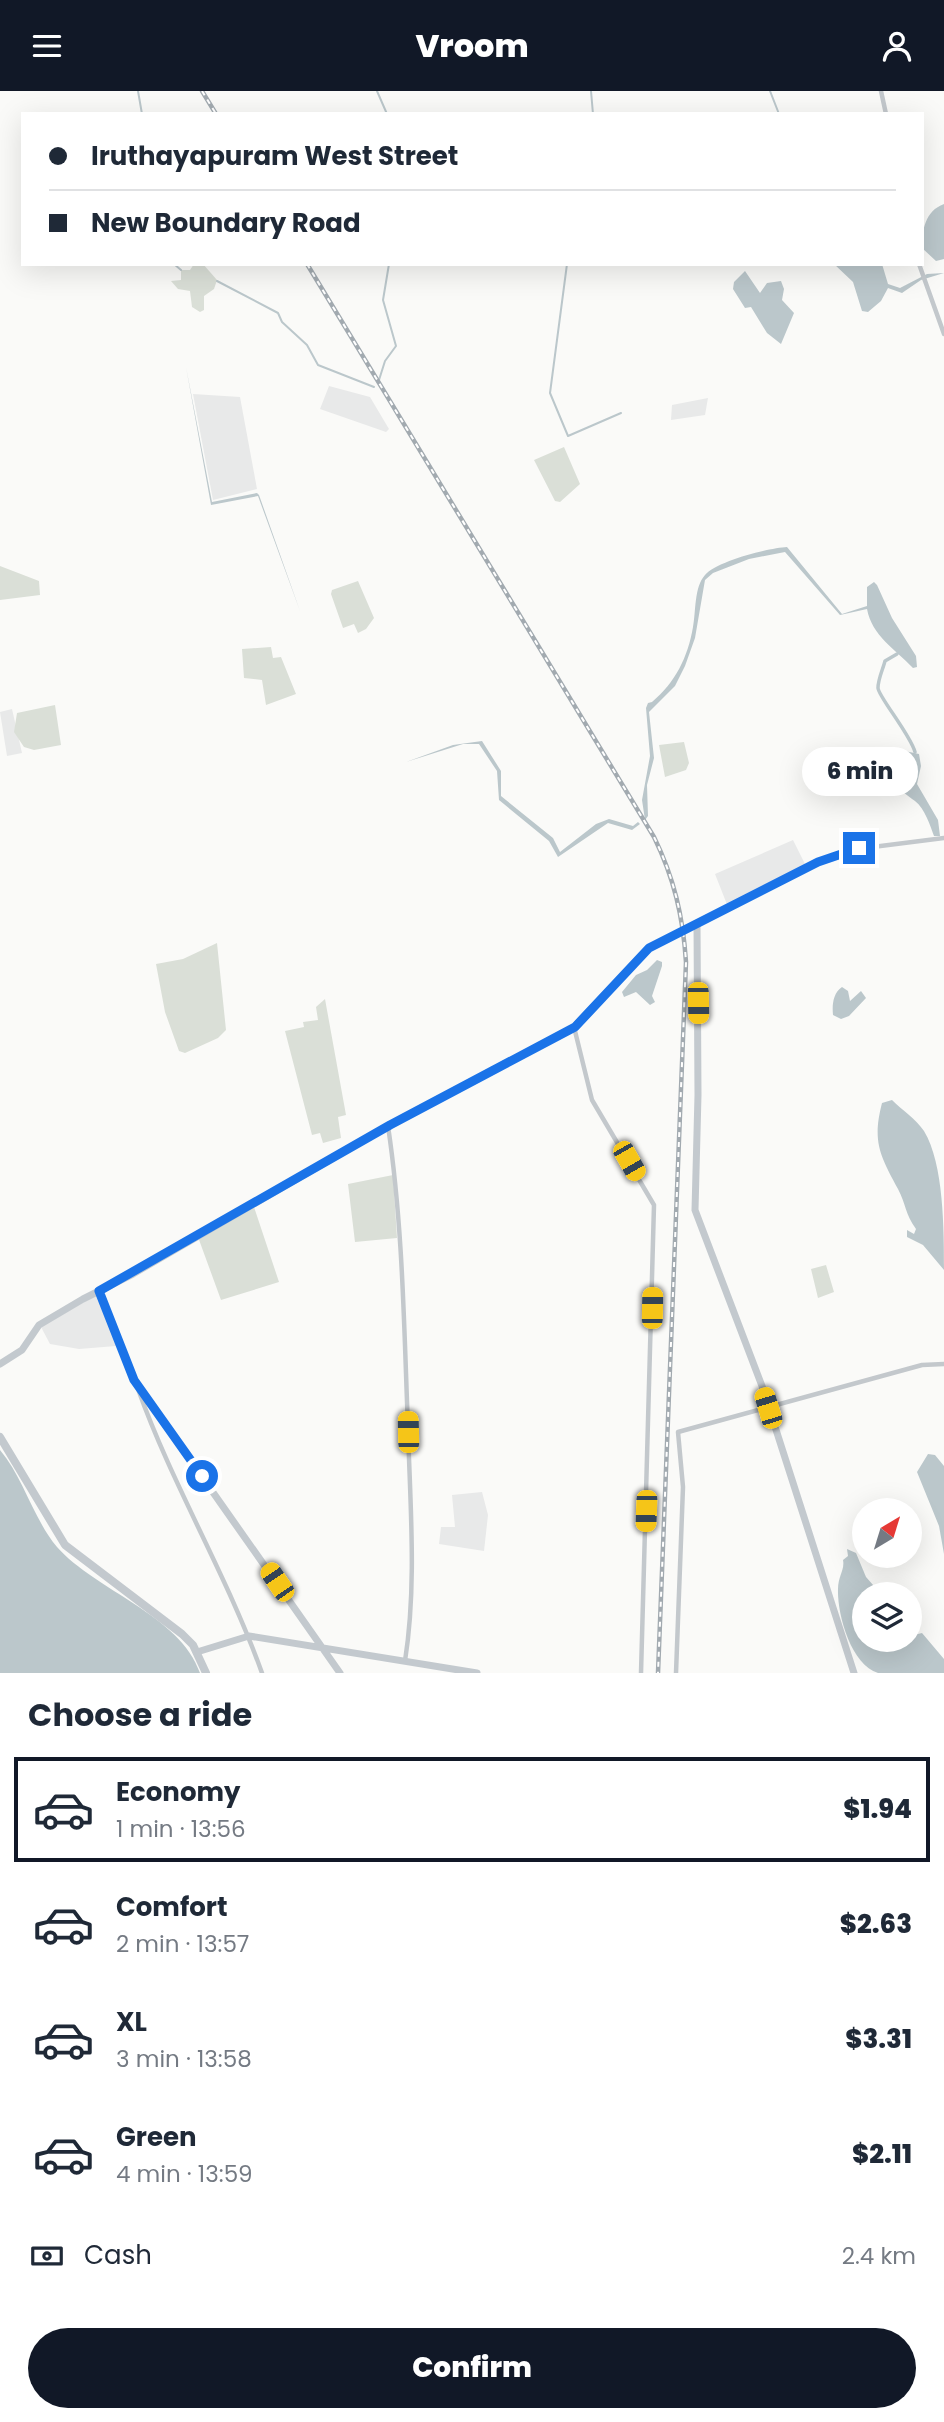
<!DOCTYPE html>
<meta charset="utf-8">
<style>
:root{--surface:#fff;--page:#f2f2f3;--text:#1f2937;--muted:#747a83;--line:#e0e1e3;--accent:#111827}
body{margin:0;font-family:Poppins,sans-serif;background:var(--page);color:var(--text);height:100vh;display:flex;flex-direction:column;font-size:26px;white-space:nowrap}
*{box-sizing:border-box;margin:0}
p{font-size:23px;color:var(--muted)}
.icon{flex:none;width:38px;height:38px;fill:none;stroke:currentColor;stroke-width:2;stroke-linecap:round;stroke-linejoin:round}
.map{position:relative;height:1582px;overflow:hidden}
.sheet{display:flex;flex-direction:column;background:var(--surface);flex:1}
.sheet>*{flex:none}
.banner{position:absolute;left:21px;top:21px;width:903px;height:154px;border-radius:0px;box-shadow:0 7px 28px #0002;display:grid;align-content:center;height:154px;padding:0 28px;background:var(--surface)}
.needle{width:46px;rotate:38deg}
.buttons{position:absolute;left:852px;top:1407px;display:grid;gap:14px}
.buttons a{display:grid;place-items:center;width:70px;height:70px;border-radius:50%;background:var(--surface);box-shadow:0 7px 28px #0002;font-size:35px}
.end{position:absolute;width:32px;height:32px;margin:-16px;border:9px solid #1a73e8;background:#fff;box-shadow:0 0 0 4px #fff}
.from{border-radius:50%}
.bubble{position:absolute;height:49px;border-radius:24px;background:var(--surface);box-shadow:0 7px 28px #0002;font-size:23px;font-weight:800;line-height:49px;text-align:center}
.car{position:absolute;width:21px;height:42px;margin:-21px -10px;border-radius:9px;box-shadow:0 0 5px 2px #0007;background:linear-gradient(#f5c518 24%,#345 0 40%,#f5c518 0 76%,#345 0 86%,#f5c518 0)}
.banner b{display:flex;align-items:center;gap:24px;height:66px;font-size:26px}
.banner b+b{border-top:2px solid var(--line)}
.banner i{width:18px;height:18px;background:var(--text)}
ul{padding:0;list-style:none}
li{display:flex;align-items:center;gap:21px;height:105px;margin:0 14px 10px;padding:0 14px;border:4px solid transparent;border-radius:0px}
li div{flex:1}
li b{display:block;font-size:26px}
li em{font-style:normal;font-weight:800}
li.active{border-color:var(--accent)}
li>.icon{width:63px;height:63px;stroke-width:1.5}
h2{padding:0 28px;font-size:32px;line-height:84px}
.pay{display:flex;align-items:center;gap:18px;height:77px;padding:0 28px;font-size:26px}
.pay p{margin-inline-start:auto}
.action{display:flex;gap:14px;margin-top:auto;padding:14px 28px}
.action a{flex:1;height:80px;border-radius:42px;background:var(--accent);color:#fff;font-size:28px;font-weight:800;line-height:80px;text-align:center}
header{display:flex;justify-content:space-between;align-items:center;height:91px;padding:0 28px;background:var(--accent);color:#fff;font-size:32px;font-weight:800}
.map>svg:first-child{display:block}
.built{fill:#e8e9e9}
.green{fill:#dadfd7}
.water{fill:#bbc7cb}
.lines{fill:none;stroke-linecap:round;stroke-linejoin:round}
.stream{stroke:#bbc7cb;stroke-width:2}
.canal{stroke:#bbc7cb;stroke-width:3.5}
.minor{stroke:#c3c8cc;stroke-width:4.5}
.major{stroke:#c3c9ce;stroke-width:7}
.highway{stroke:#c3c9ce;stroke-width:8}
.rail-casing{stroke:#a2aab0;stroke-width:4.5}
.rail{stroke:#fff;stroke-width:2;stroke-dasharray:5;stroke-linecap:butt}
.route{stroke:#1a73e8;stroke-width:9}
</style>
<header><svg class="icon" aria-label="menu" viewBox="0 0 24 24"><path d="M4 6h16M4 12h16M4 18h16"/></svg>Vroom<svg class="icon" aria-label="person" viewBox="0 0 24 24"><circle cx="12" cy="8" r="4"/><path d="M4 21q1-7 8-7t8 7"/></svg></header>
<div class="map">
<svg width="944" height="1582" viewBox="0 0 944 1582">
<rect width="100%" height="100%" fill="#fafaf8"/>
<path class="built" d="M329,295L370,306L389,338L386,341L320,318Z
M193,303L240,306L257,398L213,409Z
M708,307L705,324L671,329L672,314Z
M12,618L22,662L7,665L0,621Z
M793,749L806,775L728,816L715,783Z
M98,1203L116,1255L79,1258L50,1253L41,1236Z
M482,1401L488,1424L484,1460L439,1453L441,1436H455L452,1404Z"/>
<path class="green" d="M194,173H203L217,189L214,198L204,205V219L200,221L192,216L190,200L178,198L171,190L181,189V179H190Z
M564,356L580,393L560,411L555,410L534,369Z
M0,475L39,490L40,504L0,509Z
M358,490L374,527L366,538L358,542L354,533L343,537L331,503L332,499Z
M271,556L273,567L281,566L296,603L266,614L262,589L244,587L242,558Z
M55,614L61,654L34,659L24,656L14,641L17,622Z
M684,651L689,672L686,679L665,686L659,654Z
M217,852L226,939L218,947L185,962L179,960L165,921L156,873L183,868Z
M325,908L346,1024L338,1026L341,1047L323,1052L320,1042L312,1044L285,940L304,936L303,931L318,929L316,916Z
M393,1084L397,1147L355,1151L348,1093Z
M254,1116L279,1191L221,1209L198,1146Z
M826,1174L834,1201L818,1207L811,1178Z"/>
<path class="water" d="M944,113V168L936,170L922,157C922,139 925,120 944,113Z
M834,173H882L888,193L900,197L927,183L944,182L921,189L902,202L888,197L881,210L868,221L862,220L853,191Z
M745,180L760,202L767,192L781,190L784,198L782,209L794,222L781,253L767,242L751,216L745,217L733,198L734,191Z
M186,276L212,411L257,402L259,404L300,520L258,405L211,414Z
M787,456L842,523L867,515V496L874,491L877,494L892,527L916,565L917,576L913,577C895,558 872,545 867,518L840,524L785,461L749,468L713,482L705,489L695,547L685,575L675,595L649,621L654,667L647,694L648,725L645,729L642,709L650,665L646,617L648,612L652,611C675,592 688,566 693,536C696,521 694,496 705,484C717,470 769,457 787,456Z
M482,650L501,680V705L553,747L560,761L596,733L609,728L633,735L638,731L640,733L632,739L608,732L558,766L549,750L499,709L497,680L479,653H463L406,671L453,654Z
M895,658L919,663L921,675L917,693L938,729L940,745H934C930,734 925,718 915,710C896,696 890,693 887,665Z
M657,869L662,871V875L652,905L655,911L650,914L636,901L624,906L622,901L636,884L647,879Z
M842,896L848,900L850,910L861,900L866,907L849,925L841,928L833,924C832,914 833,902 842,896Z
M892,1009C902,1019 916,1028 924,1040C944,1073 944,1139 944,1179L923,1154L907,1146V1139L914,1143L916,1138C905,1123 906,1113 898,1098C880,1064 872,1051 882,1012Z
M0,1359C23,1386 34,1429 57,1456C96,1500 180,1524 200,1582H0Z
M928,1363L935,1364L944,1375V1463L939,1435L917,1381Z
M847,1458L856,1462L866,1486L881,1503H864V1549H910V1545L922,1542L944,1568V1582H878C851,1574 837,1523 838,1498C838,1485 845,1479 843,1469L848,1465Z"/>
<g class="lines">
<path class="stream" d="M138,0L142,23
M377,0L387,23
M591,0L593,23
M770,0L779,23
M174,173L181,179
M567,173L550,302L568,345L621,322
M217,190L278,222L282,231L307,254L318,274L374,296
M379,289L385,270L396,255L383,209L389,173"/>
<path class="canal" d="M897,563L885,570C883,578 878,588 878,597C878,605 910,643 915,661"/>
<path class="minor" d="M881,0L886,23
M919,173L944,243
M697,832L818,771L849,759L944,747
M574,936L592,1009L654,1114L641,1582
M388,1035C403,1135 404,1237 408,1337C410,1413 417,1494 405,1570
M138,1298C173,1396 227,1484 262,1582
M676,1582L683,1396L678,1341L922,1274L944,1273"/>
<path class="major" d="M99,1200L134,1289L340,1582
M0,1273L22,1259L39,1234L83,1208L133,1183L390,1034L574,936L649,857L697,832L698,1004L695,1119L762,1295L854,1582
M197,1561L249,1545L477,1582"/>
<path class="highway" d="M0,1346L65,1454L182,1543L193,1554L206,1582"/>
<g class="rail-casing">
<path id="rail" d="M202,0L216,23
M307,173L654,746C674,787 683,825 686,871L658,1582"/>
</g>
<use href="#rail" class="rail"/>
</g>
<g class="lines">
<path class="route" d="M202,1385L134,1289L99,1200L390,1034L575,936L649,857L818,771L859,757"/>
</g>
</svg>
<div class="buttons">
<a><svg class="needle" viewBox="-14 -14 28 28"><path d="M0-13l5 13h-10z" fill="#e53935"/><path d="M0 13l5-13h-10z" fill="#747a83"/></svg></a>
<a><svg class="icon" aria-label="layers" viewBox="0 0 24 24"><path d="M12 4l9 5-9 5-9-5zM3 14l9 5 9-5"/></svg></a>
</div>
<i class="end from" style="left:202px;top:1385px"></i>
<i class="end" style="left:859px;top:757px"></i>
<div class="bubble" style="left:802px;top:656px;width:116px">6 min</div>
<i class="car" style="left:698px;top:912px;rotate:179deg"></i>
<i class="car" style="left:629px;top:1070px;rotate:150deg"></i>
<i class="car" style="left:652px;top:1217px;rotate:1deg"></i>
<i class="car" style="left:768px;top:1317px;rotate:343deg"></i>
<i class="car" style="left:408px;top:1341px;rotate:359deg"></i>
<i class="car" style="left:646px;top:1420px;rotate:182deg"></i>
<i class="car" style="left:277px;top:1491px;rotate:326deg"></i>
<div class="banner">
<b><i class="from"></i>Iruthayapuram West Street</b>
<b><i></i>New Boundary Road</b>
</div>
</div>
<section class="sheet">
<h2>Choose a ride</h2>
<ul>
<li class="active"><svg class="icon" aria-label="car" viewBox="0 0 24 24"><path d="M5 17H2v-5l4-1 3-4h7l3 4 3 1v5h-3M9 17h6M6 11h13"/><circle cx="7" cy="17" r="2"/><circle cx="17" cy="17" r="2"/></svg><div><b>Economy</b><p>1 min · 13:56</p></div><em>$1.94</em></li>
<li><svg class="icon" aria-label="car" viewBox="0 0 24 24"><path d="M5 17H2v-5l4-1 3-4h7l3 4 3 1v5h-3M9 17h6M6 11h13"/><circle cx="7" cy="17" r="2"/><circle cx="17" cy="17" r="2"/></svg><div><b>Comfort</b><p>2 min · 13:57</p></div><em>$2.63</em></li>
<li><svg class="icon" aria-label="car" viewBox="0 0 24 24"><path d="M5 17H2v-5l4-1 3-4h7l3 4 3 1v5h-3M9 17h6M6 11h13"/><circle cx="7" cy="17" r="2"/><circle cx="17" cy="17" r="2"/></svg><div><b>XL</b><p>3 min · 13:58</p></div><em>$3.31</em></li>
<li><svg class="icon" aria-label="car" viewBox="0 0 24 24"><path d="M5 17H2v-5l4-1 3-4h7l3 4 3 1v5h-3M9 17h6M6 11h13"/><circle cx="7" cy="17" r="2"/><circle cx="17" cy="17" r="2"/></svg><div><b>Green</b><p>4 min · 13:59</p></div><em>$2.11</em></li>
</ul>
<div class="pay"><svg class="icon" aria-label="cash" viewBox="0 0 24 24"><path d="M3 7h18v10H3z"/><circle cx="12" cy="12" r="2"/></svg>Cash<p>2.4 km</p></div>
<div class="action"><a>Confirm</a></div>
</section>
